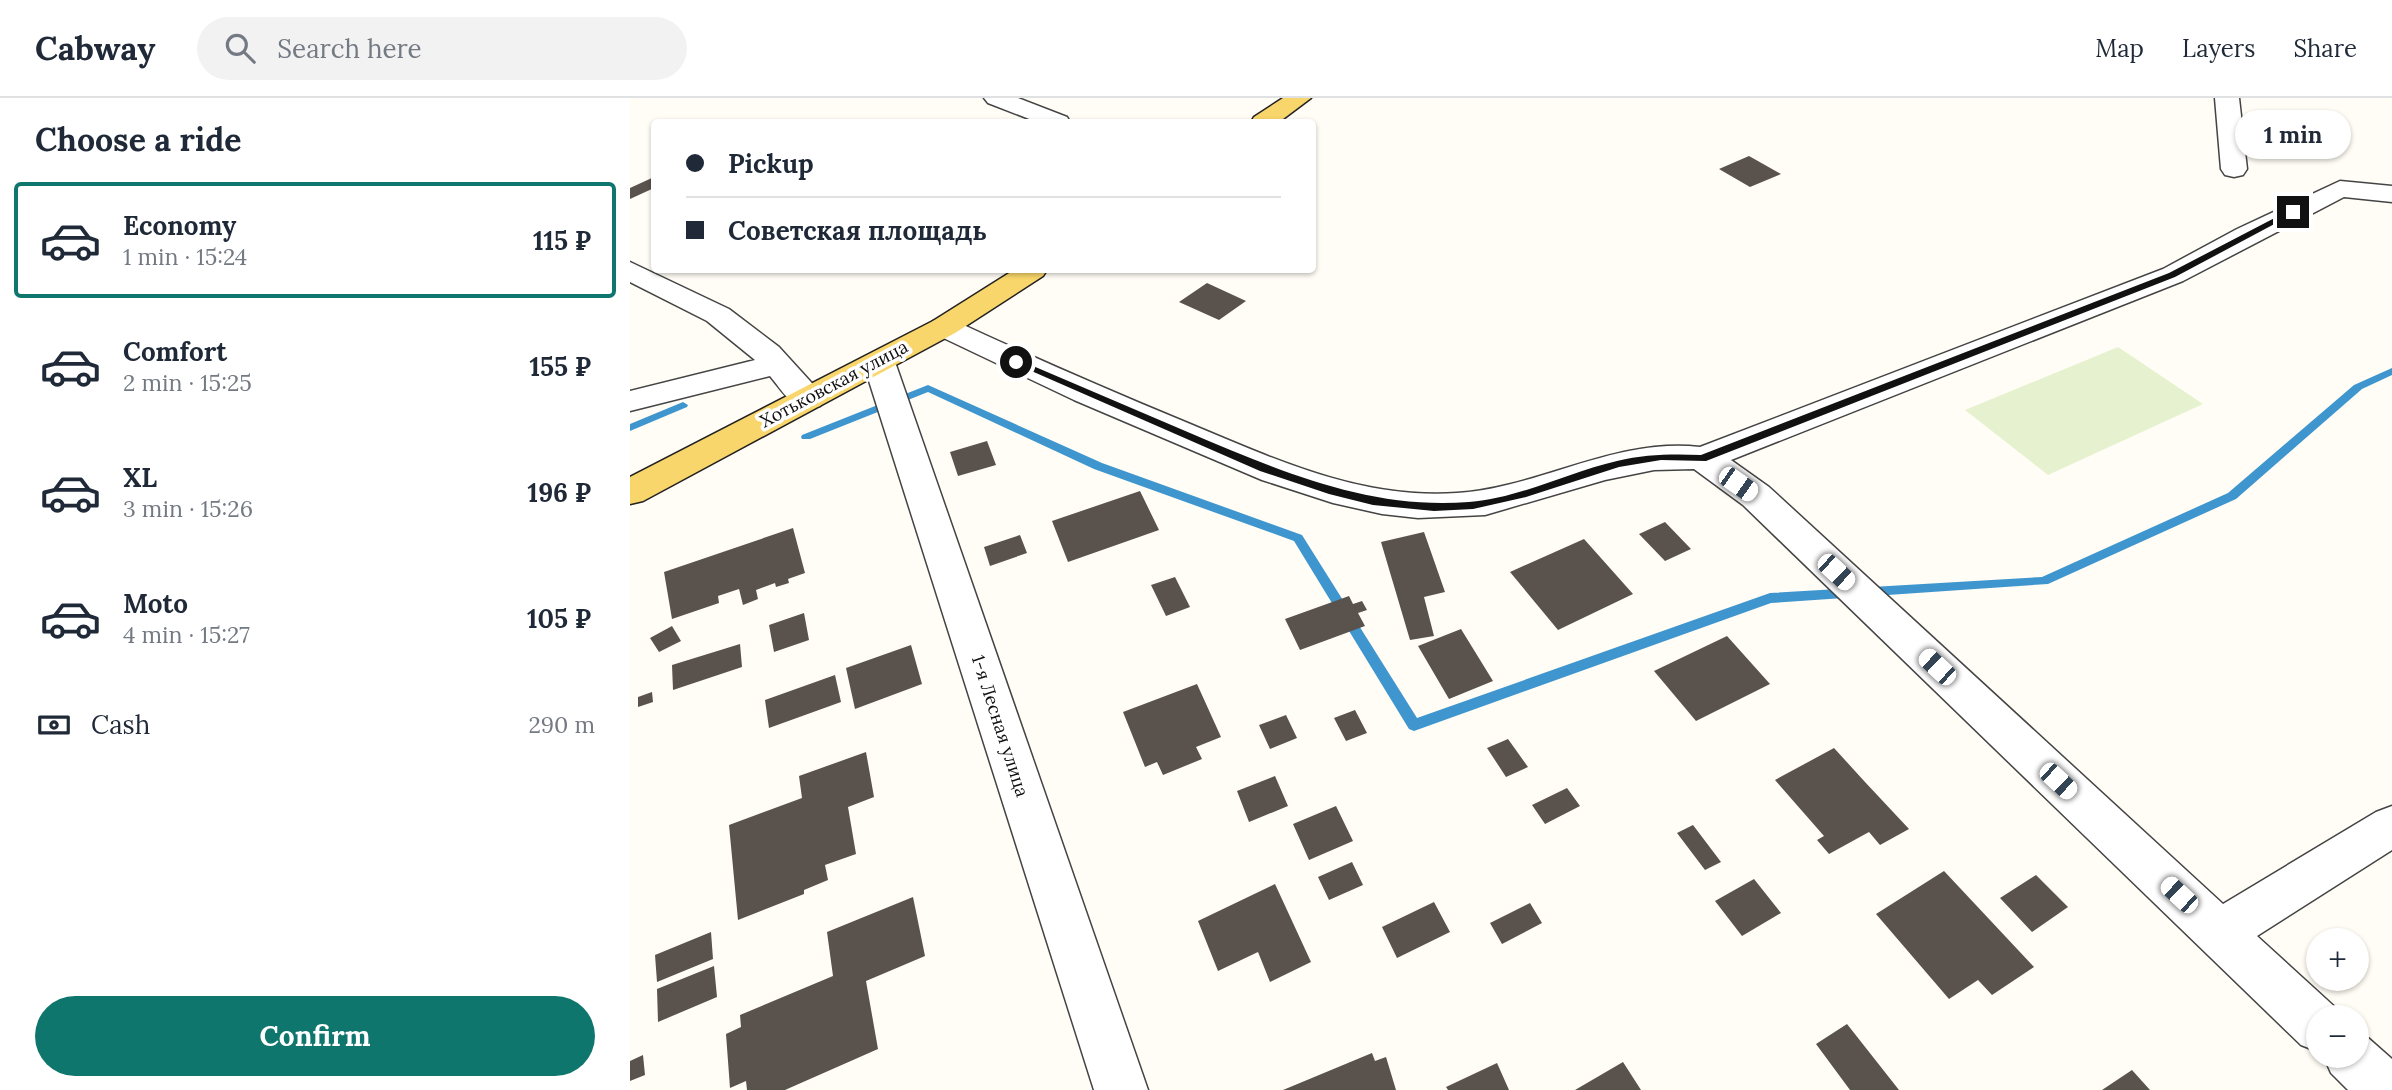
<!DOCTYPE html>
<meta charset="utf-8">
<style>
:root{--surface:#fff;--page:#f2f2f3;--text:#1f2937;--muted:#747a83;--line:#e0e1e3;--accent:#0f766e}
body{margin:0;font-family:Lora,serif;background:var(--page);color:var(--text);height:100vh;display:flex;flex-direction:column;font-size:26px;white-space:nowrap}
*{box-sizing:border-box;margin:0}
p{font-size:23px;color:var(--muted)}
.icon{flex:none;width:38px;height:38px;fill:none;stroke:currentColor;stroke-width:2;stroke-linecap:round;stroke-linejoin:round}
.map{position:relative;flex:1;overflow:hidden}
.panel{display:flex;flex-direction:column;background:var(--surface);width:630px}
.panel>*{flex:none}
.hud{position:absolute;left:21px;top:21px;width:665px;height:154px;border-radius:7px;box-shadow:0 2px 5px #0004;display:grid;align-content:center;height:154px;padding:0 35px;background:var(--surface)}
.tools{position:absolute;left:1676px;top:830px;display:grid;gap:14px}
.tools a{display:grid;place-items:center;width:63px;height:63px;border-radius:50%;background:var(--surface);box-shadow:0 2px 5px #0004;font-size:35px}
.end{position:absolute;width:32px;height:32px;margin:-16px;border:9px solid #111;background:#fff;box-shadow:0 0 0 4px #fff}
.from{border-radius:50%}
.bubble{position:absolute;height:49px;border-radius:24px;background:var(--surface);box-shadow:0 2px 5px #0004;font-size:23px;font-weight:800;line-height:49px;text-align:center}
.car{position:absolute;width:21px;height:42px;margin:-21px -10px;border-radius:9px;box-shadow:0 0 5px 2px #0007;background:linear-gradient(#fff 24%,#345 0 40%,#fff 0 76%,#345 0 86%,#fff 0)}
.hud b{display:flex;align-items:center;gap:24px;height:66px;font-size:26px}
.hud b+b{border-top:2px solid var(--line)}
.hud i{width:18px;height:18px;background:var(--text)}
ul{padding:0;list-style:none}
li{display:flex;align-items:center;gap:21px;height:116px;margin:0 14px 10px;padding:0 21px;border:4px solid transparent;border-radius:7px}
li div{flex:1}
li b{display:block;font-size:26px}
li em{font-style:normal;font-weight:800}
li.selected{border-color:var(--accent)}
li>.icon{width:63px;height:63px;stroke-width:1.5}
h2{padding:0 35px;font-size:32px;line-height:84px}
.pay{display:flex;align-items:center;gap:18px;height:77px;padding:0 35px;font-size:26px}
.pay p{margin-inline-start:auto}
.primary-button{display:flex;gap:14px;margin-top:auto;padding:14px 35px}
.primary-button a{flex:1;height:80px;border-radius:42px;background:var(--accent);color:#fff;font-size:28px;font-weight:800;line-height:80px;text-align:center}
header{display:flex;align-items:center;gap:42px;box-sizing:border-box;height:98px;padding:0 35px;background:var(--surface);border-bottom:2px solid var(--line)}
header strong{font-size:33px}
nav{display:flex;gap:38px;margin-inline-start:auto;font-size:24px}
.search{width:490px;height:63px;background:var(--page);display:flex;align-items:center;gap:18px;box-sizing:border-box;padding:0 24px;border-radius:38px;color:var(--muted);font-size:26px}
main{display:flex;flex:1;min-height:0}
.map>svg:first-child{display:block}
.pitch{fill:#e6f2cf}
.lines{fill:none;stroke-linecap:round;stroke-linejoin:round}
.stream{fill:#3f96cf;fill-rule:evenodd}
.building{fill:#5a524d}
.minor-casing{stroke:#444;stroke-width:3}
.major-casing{stroke:#222;stroke-width:3}
.minor{fill:#fff;fill-rule:evenodd}
.major{fill:#f9d66b;fill-rule:evenodd}
.route{fill:#111}
.labels{text-anchor:middle;stroke-width:7;stroke-linejoin:round;paint-order:stroke}
.street-label{font-size:18px;fill:#111;stroke:#fff}
</style>
<header>
<strong>Cabway</strong>
<div class="search"><svg class="icon" aria-label="search" viewBox="0 0 24 24"><circle cx="10" cy="10" r="6"/><path d="M15 15l6 6"/></svg>Search here</div>
<nav><a>Map</a><a>Layers</a><a>Share</a></nav>
</header>
<main>
<section class="panel">
<h2>Choose a ride</h2>
<ul>
<li class="selected"><svg class="icon" aria-label="car" viewBox="0 0 24 24"><path d="M5 17H2v-5l4-1 3-4h7l3 4 3 1v5h-3M9 17h6M6 11h13"/><circle cx="7" cy="17" r="2"/><circle cx="17" cy="17" r="2"/></svg><div><b>Economy</b><p>1 min · 15:24</p></div><em>115 ₽</em></li>
<li><svg class="icon" aria-label="car" viewBox="0 0 24 24"><path d="M5 17H2v-5l4-1 3-4h7l3 4 3 1v5h-3M9 17h6M6 11h13"/><circle cx="7" cy="17" r="2"/><circle cx="17" cy="17" r="2"/></svg><div><b>Comfort</b><p>2 min · 15:25</p></div><em>155 ₽</em></li>
<li><svg class="icon" aria-label="car" viewBox="0 0 24 24"><path d="M5 17H2v-5l4-1 3-4h7l3 4 3 1v5h-3M9 17h6M6 11h13"/><circle cx="7" cy="17" r="2"/><circle cx="17" cy="17" r="2"/></svg><div><b>XL</b><p>3 min · 15:26</p></div><em>196 ₽</em></li>
<li><svg class="icon" aria-label="car" viewBox="0 0 24 24"><path d="M5 17H2v-5l4-1 3-4h7l3 4 3 1v5h-3M9 17h6M6 11h13"/><circle cx="7" cy="17" r="2"/><circle cx="17" cy="17" r="2"/></svg><div><b>Moto</b><p>4 min · 15:27</p></div><em>105 ₽</em></li>
</ul>
<div class="pay"><svg class="icon" aria-label="cash" viewBox="0 0 24 24"><path d="M3 7h18v10H3z"/><circle cx="12" cy="12" r="2"/></svg>Cash<p>290 m</p></div>
<div class="primary-button"><a>Confirm</a></div>
</section>
<div class="map">
<svg width="1762" height="992" viewBox="0 0 1762 992">
<rect width="100%" height="100%" fill="#fffdf5"/>
<path class="pitch" d="M1488,249L1573,306L1418,377L1335,312Z"/>
<g class="lines">
<path class="stream" d="M1762,270V277L1732,291L1606,401L1418,486L1141,505L784,633L779,631L664,443L464,371L298,294L180,341H172L171,339L172,337L298,287L472,365L672,437L787,620L1140,495L1412,479L1598,395L1724,287Z
M53,304L58,307L57,309L0,333V326Z"/>
</g>
<path class="building" d="M1119,58L1151,76L1120,89L1089,71Z
M24,79V90L0,101V90Z
M577,185L616,203L589,222L549,204Z
M357,343L366,367L328,378L320,354Z
M510,393L529,432L438,464L422,423Z
M1035,424L1061,451L1035,463L1009,436Z
M163,430L175,475L158,481L159,485L146,489L145,485L126,492L128,501L113,507L109,491L88,498L89,505L42,521L34,474Z
M794,434L815,494L794,499L804,538L780,542L751,444Z
M390,437L397,455L360,468L354,449Z
M954,441L1003,496L928,532L880,474Z
M545,479L560,509L536,518L521,487Z
M719,498L723,506L732,503L737,512L728,515L735,528L670,552L655,521Z
M174,515L179,542L144,554L139,527Z
M42,528L51,543L29,554L20,540Z
M831,531L863,583L819,601L788,548Z
M1097,538L1140,586L1066,623L1024,573Z
M110,546L112,569L43,592L42,567Z
M281,547L292,586L225,611L216,570Z
M205,577L211,604L139,630L135,602Z
M567,586L591,639L566,649L572,661L533,677L527,664L515,669L493,614Z
M22,594L23,604L8,609V599Z
M725,612L737,635L716,643L704,620Z
M656,617L667,640L640,651L629,627Z
M878,641L898,669L876,679L857,650Z
M1204,650L1235,684L1279,731L1250,747L1239,734L1199,756L1187,742L1194,738L1145,682Z
M236,654L244,699L218,709L226,756L195,767L198,782L174,792V796L108,822L99,727L172,700L169,678Z
M645,678L658,708L619,724L607,693Z
M937,690L950,708L915,726L902,707Z
M706,708L723,743L679,762L663,726Z
M1063,727L1091,764L1075,772L1047,735Z
M722,764L733,787L699,802L688,779Z
M1314,773L1404,869L1362,897L1348,882L1319,901L1246,816Z
M1406,777L1438,809L1402,834L1370,800Z
M1124,781L1151,815L1112,838L1085,803Z
M645,786L681,864L640,884L628,854L588,873L568,823Z
M283,799L295,858L236,883L248,951L155,992H117L116,983L100,990L96,936L111,929L110,917L203,878L197,834Z
M804,804L820,834L767,860L752,829Z
M900,805L912,825L872,846L860,825Z
M81,834L83,861L27,884L25,857Z
M84,868L87,899L28,924L27,891Z
M1217,926L1269,992H1220L1186,946Z
M742,955L745,963L756,959L766,992H653Z
M13,957L15,977L0,983V963Z
M993,964L1011,992H945Z
M867,965L879,992H818L816,989Z
M1502,972L1520,992H1472Z"/>
<g class="lines">
<g class="minor-casing">
<path id="minor" d="M354,0H388L437,19L440,24H407L358,5Z
M1585,0H1609L1617,71L1613,77L1604,79L1595,77L1591,71Z
M1710,83L1762,88V104L1714,99L1553,183L1101,362L1139,389L1593,806L1746,714L1762,708V752L1627,838L1707,911L1710,919H1689V954L1671,947L1113,407L1064,371L1024,372L975,382L855,417L788,420L752,416L703,405L632,382L444,302L303,235L299,229L303,223L314,220L325,223C400,258 476,291 553,323C640,359 729,402 827,395C909,390 985,339 1070,349L1533,171L1607,131Z
M0,164L99,211L149,249L190,294L194,301L190,308C163,315 155,296 140,278L0,313V293L125,262L77,223L0,184Z
M249,254L260,257L265,264L518,992H464L233,264L238,257Z
M1727,934L1737,939L1762,961V992H1718L1701,975L1693,957H1727Z"/>
</g>
<g class="major-casing">
<path id="major" d="M653,0H681L649,24H621L624,19Z
M384,172H417L413,178L325,235L13,403L0,406V379L303,223Z"/>
</g>
<use href="#minor" class="minor"/>
<use href="#major" class="major"/>
</g>
<path class="route" d="M1660,112L1667,114L1545,179L1076,363L1031,362L989,369L896,399L843,411L804,413L743,407L699,396L630,373L381,264L389,262C446,286 503,311 560,335C650,373 739,412 839,404C891,400 938,374 987,363C1016,356 1043,356 1071,357L1539,175Z"/>
<g class="labels">
<g class="street-label">
<text transform="translate(204 286) rotate(-28)" y="6">Хотьковская улица</text>
<text transform="translate(370 628) rotate(72)" y="6">1-я Лесная улица</text>
</g>
</g>
</svg>
<div class="tools">
<a>+</a>
<a>−</a>
</div>
<i class="end from" style="left:386px;top:264px"></i>
<i class="end" style="left:1663px;top:114px"></i>
<div class="bubble" style="left:1605px;top:12px;width:116px">1 min</div>
<i class="car" style="left:1108px;top:386px;rotate:125deg"></i>
<i class="car" style="left:1206px;top:474px;rotate:133deg"></i>
<i class="car" style="left:1307px;top:569px;rotate:313deg"></i>
<i class="car" style="left:1428px;top:683px;rotate:133deg"></i>
<i class="car" style="left:1549px;top:797px;rotate:313deg"></i>
<div class="hud">
<b><i class="from"></i>Pickup</b>
<b><i></i>Советская площадь</b>
</div>
</div>
</main>
